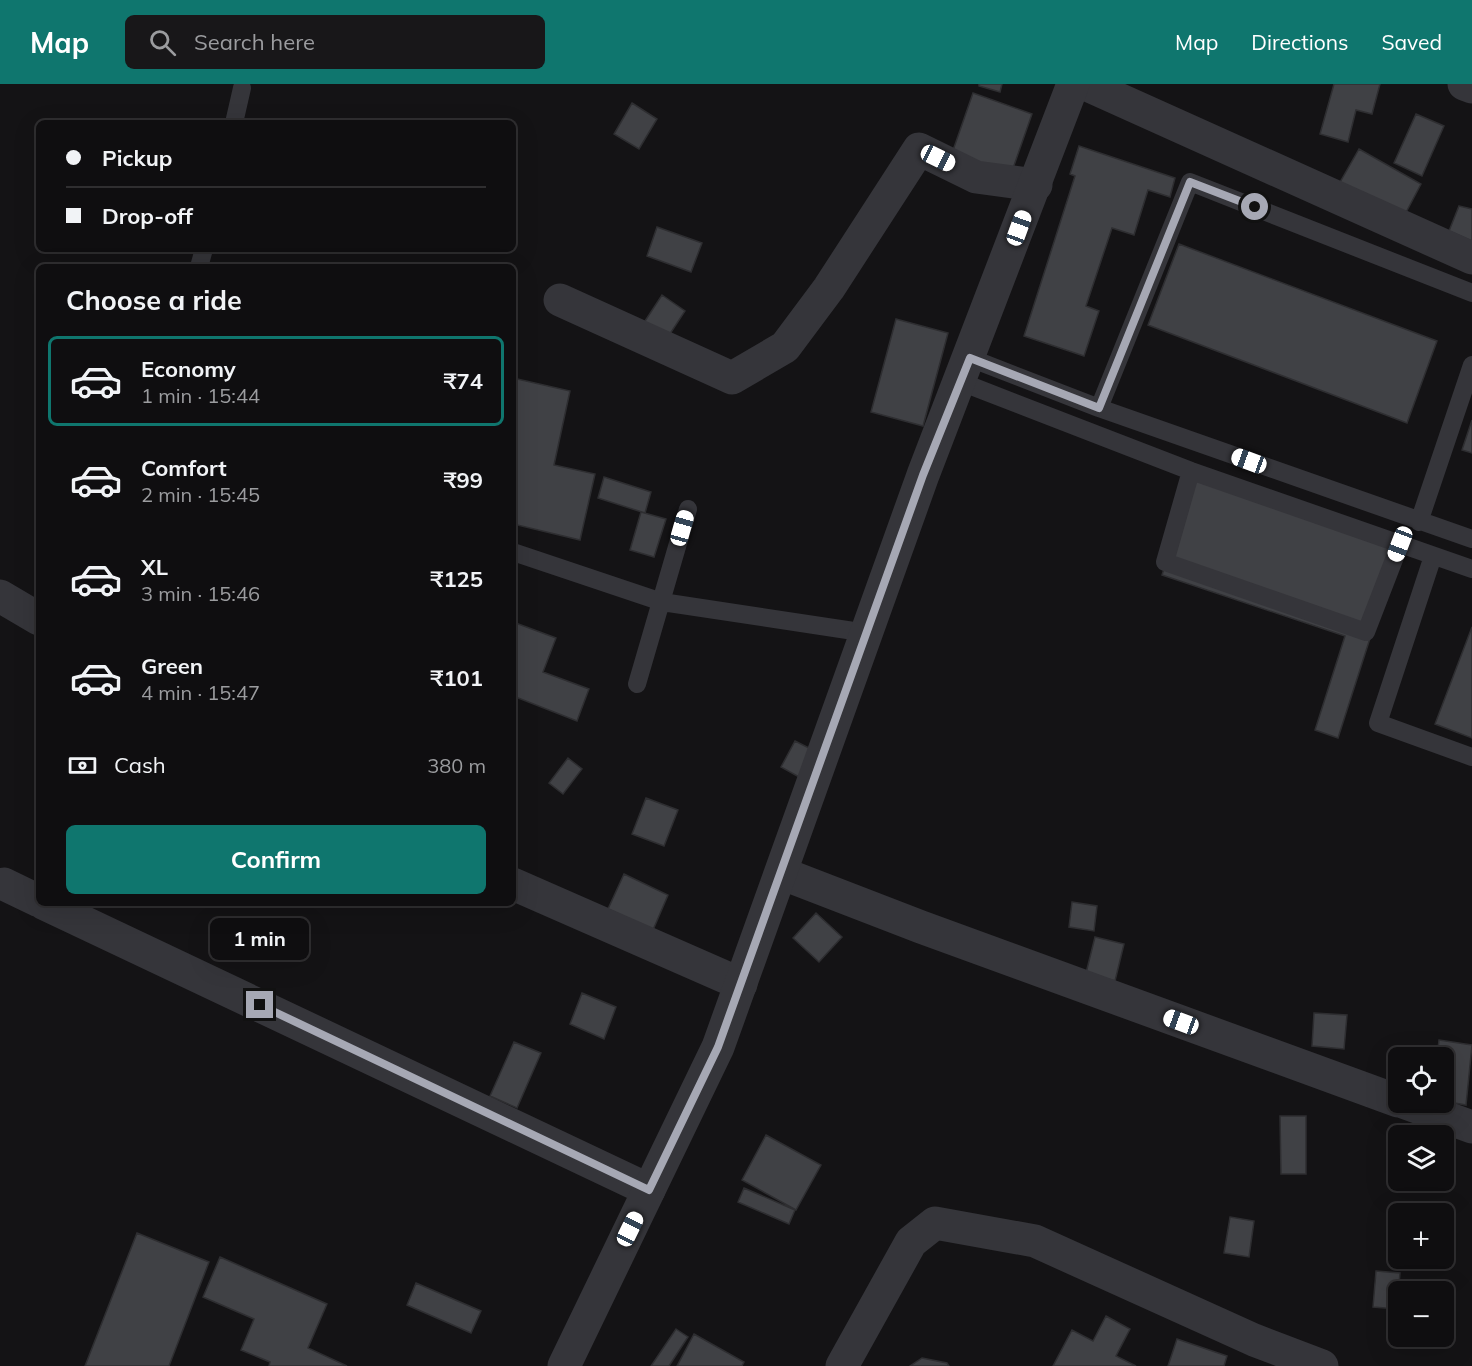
<!DOCTYPE html>
<meta charset="utf-8">
<style>
:root{--surface:#0f0e10;--page:#181719;--text:#f1f3f6;--muted:#9b9c9f;--line:#2f2e30;--accent:#0f766e}
body{margin:0;font-family:Mulish,sans-serif;background:var(--page);color:var(--text);height:100vh;display:flex;flex-direction:column;font-size:22px;white-space:nowrap}
*{box-sizing:border-box;margin:0}
p{font-size:20px;color:var(--muted)}
.icon{flex:none;width:33px;height:33px;fill:none;stroke:currentColor;stroke-width:2;stroke-linecap:round;stroke-linejoin:round}
.map{position:relative;flex:1;overflow:hidden}
.side{position:absolute;left:36px;top:180px;width:480px;height:642px;display:flex;flex-direction:column;background:var(--surface);border-radius:9px;box-shadow:0 6px 24px #0002,0 0 0 2px var(--line)}
.side>*{flex:none}
.top-card{position:absolute;left:36px;top:36px;width:480px;height:132px;border-radius:9px;box-shadow:0 6px 24px #0002,0 0 0 2px var(--line);display:grid;align-content:center;height:132px;padding:0 30px;background:var(--surface)}
.fabs{position:absolute;left:1388px;top:963px;display:grid;gap:12px}
.fabs a{display:grid;place-items:center;width:66px;height:66px;border-radius:9px;background:var(--surface);box-shadow:0 6px 24px #0002,0 0 0 2px var(--line);font-size:30px}
.end{position:absolute;width:27px;height:27px;margin:-14px;border:8px solid #a6a8b4;background:#111;box-shadow:0 0 0 3px #111}
.from{border-radius:50%}
.bubble{position:absolute;height:42px;border-radius:9px;background:var(--surface);box-shadow:0 6px 24px #0002,0 0 0 2px var(--line);font-size:20px;font-weight:700;line-height:42px;text-align:center}
.car{position:absolute;width:18px;height:36px;margin:-18px -9px;border-radius:8px;box-shadow:0 0 4px 2px #0007;background:linear-gradient(#fff 24%,#345 0 40%,#fff 0 76%,#345 0 86%,#fff 0)}
.top-card b{display:flex;align-items:center;gap:21px;height:57px;font-size:22px}
.top-card b+b{border-top:2px solid var(--line)}
.top-card i{width:15px;height:15px;background:var(--text)}
ul{padding:0;list-style:none}
li{display:flex;align-items:center;gap:18px;height:90px;margin:0 12px 9px;padding:0 18px;border:3px solid transparent;border-radius:9px}
li div{flex:1}
li b{display:block;font-size:22px}
li em{font-style:normal;font-weight:700}
li.selected{border-color:var(--accent)}
li>.icon{width:54px;height:54px;stroke-width:1.5}
h2{padding:0 30px;font-size:27px;line-height:72px}
.pay{display:flex;align-items:center;gap:15px;height:66px;padding:0 30px;font-size:22px}
.pay p{margin-inline-start:auto}
.action{display:flex;gap:12px;margin-top:auto;padding:12px 30px}
.action a{flex:1;height:69px;border-radius:9px;background:var(--accent);color:#fff;font-size:24px;font-weight:700;line-height:69px;text-align:center}
header{display:flex;align-items:center;gap:36px;box-sizing:border-box;height:84px;padding:0 30px;background:var(--accent);color:#fff}
header strong{font-size:28px}
nav{display:flex;gap:33px;margin-inline-start:auto;font-size:21px}
.search{width:420px;height:54px;background:var(--page);display:flex;align-items:center;gap:15px;box-sizing:border-box;padding:0 21px;border-radius:9px;color:var(--muted);font-size:22px}
.map>svg:first-child{display:block}
.building{fill:#404145;stroke:#2e2e31;stroke-width:1.5}
.lines{fill:none;stroke-linecap:round;stroke-linejoin:round}
.service{stroke:#35353a;stroke-width:18}
.minor{stroke:#35353a;stroke-width:33}
.tertiary{stroke:#35353a;stroke-width:33}
.route{stroke:#a6a8b4;stroke-width:8}
</style>
<header>
<strong>Map</strong>
<div class="search"><svg class="icon" aria-label="search" viewBox="0 0 24 24"><circle cx="10" cy="10" r="6"/><path d="M15 15l6 6"/></svg>Search here</div>
<nav><a>Map</a><a>Directions</a><a>Saved</a></nav>
</header>
<div class="map">
<svg width="1472" height="1282" viewBox="0 0 1472 1282">
<rect width="100%" height="100%" fill="#141315"/>
<path class="building" d="M979,0H1002L1000,8L979,2Z
M1334,0H1380L1372,30L1356,26L1348,58L1320,50Z
M973,9L1032,30L1010,93L951,72Z
M632,19L657,35L639,65L614,50Z
M1416,30L1444,42L1422,92L1394,79Z
M1079,62L1175,94L1170,113L1148,106L1134,151L1112,144L1086,222L1099,227L1084,272L1024,252L1075,92L1070,90Z
M1359,65L1421,100L1402,136L1339,100Z
M1459,122L1472,125V157L1449,147Z
M657,143L702,159L691,188L647,172Z
M1179,160L1437,257L1407,339L1148,241Z
M662,211L685,227L666,256L643,240Z
M896,235L948,249L923,342L871,328Z
M513,294L570,307L554,381L595,390L580,456L513,440Z
M1472,336V369L1462,366Z
M604,393L651,408L645,429L598,414Z
M1194,394L1400,461L1338,654L1315,646L1345,552L1162,491Z
M641,428L666,435L654,473L630,466Z
M513,538L556,554L543,588L589,605L577,637L513,612Z
M1472,543V654L1435,640Z
M795,657L823,671L808,698L781,683Z
M568,674L582,685L563,710L549,699Z
M646,714L678,726L664,762L632,750Z
M624,790L668,811L653,846L608,825Z
M1072,818L1097,822L1094,847L1069,843Z
M816,829L842,853L819,878L793,854Z
M1095,853L1124,860L1115,897L1086,889Z
M582,909L616,923L604,955L570,940Z
M1314,929L1347,931L1344,965L1312,962Z
M1439,956L1472,961L1466,1021L1443,1017V974H1437Z
M514,958L541,969L517,1024L490,1012Z
M1280,1032H1306V1090H1281Z
M766,1051L821,1081L796,1126L742,1096Z
M744,1104L795,1126L789,1140L738,1118Z
M1230,1133L1254,1137L1249,1173L1224,1169Z
M137,1149L209,1178L169,1282H85Z
M220,1173L327,1220L308,1264L347,1282H269L270,1278L241,1266L254,1235L203,1213Z
M1376,1187L1400,1189L1397,1225L1373,1223Z
M416,1199L481,1227L471,1249L407,1221Z
M1106,1232L1130,1245L1116,1272L1136,1282H1053L1072,1246L1093,1257Z
M676,1245L688,1253L669,1282H651Z
M694,1250L744,1278L742,1282H677Z
M1177,1255L1227,1272L1224,1282H1168Z
M922,1274L947,1279L949,1282H910Z"/>
<g class="lines">
<path class="service" d="M234,39L242,4
M199,183L204,165
M970,274L1099,324L1472,455
M961,298L1191,387L1472,485
M1099,324L1190,98L1472,209
M1191,387L1165,478L1366,548L1400,460
M1419,438L1472,281
M513,468L662,518L867,549
M1433,472L1378,639L1472,673
M637,600L688,425"/>
<path class="minor" d="M1085,0L1472,174
M1464,0L1472,3
M560,216L732,294L785,263L829,204L919,65L976,93L1036,101
M0,512L39,535
M781,789L921,843L1398,1017
M4,800L39,817
M513,800L741,900
M43,819L649,1106
M1403,1018L1472,1043
M842,1282L911,1158L935,1139L1035,1157L1254,1256L1322,1282"/>
<path class="tertiary" d="M564,1282L718,963L923,391L1073,0"/>
</g>
<g class="lines">
<path class="route" d="M260,921L649,1106L718,963L923,391L970,274L1099,324L1190,98L1255,123"/>
</g>
</svg>
<div class="fabs">
<a><svg class="icon" aria-label="locate" viewBox="0 0 24 24"><circle cx="12" cy="12" r="6"/><path d="M12 2v4M12 18v4M2 12h4M18 12h4"/></svg></a>
<a><svg class="icon" aria-label="layers" viewBox="0 0 24 24"><path d="M12 4l9 5-9 5-9-5zM3 14l9 5 9-5"/></svg></a>
<a>+</a>
<a>−</a>
</div>
<i class="end from" style="left:1255px;top:123px"></i>
<i class="end" style="left:260px;top:921px"></i>
<div class="bubble" style="left:210px;top:834px;width:99px">1 min</div>
<i class="car" style="left:938px;top:74px;rotate:116deg"></i>
<i class="car" style="left:1019px;top:144px;rotate:20deg"></i>
<i class="car" style="left:1249px;top:377px;rotate:290deg"></i>
<i class="car" style="left:682px;top:444px;rotate:16deg"></i>
<i class="car" style="left:1400px;top:460px;rotate:201deg"></i>
<i class="car" style="left:1181px;top:938px;rotate:290deg"></i>
<i class="car" style="left:630px;top:1145px;rotate:26deg"></i>
<div class="top-card">
<b><i class="from"></i>Pickup</b>
<b><i></i>Drop-off</b>
</div>
<section class="side">
<h2>Choose a ride</h2>
<ul>
<li class="selected"><svg class="icon" aria-label="car" viewBox="0 0 24 24"><path d="M5 17H2v-5l4-1 3-4h7l3 4 3 1v5h-3M9 17h6M6 11h13"/><circle cx="7" cy="17" r="2"/><circle cx="17" cy="17" r="2"/></svg><div><b>Economy</b><p>1 min · 15:44</p></div><em>₹74</em></li>
<li><svg class="icon" aria-label="car" viewBox="0 0 24 24"><path d="M5 17H2v-5l4-1 3-4h7l3 4 3 1v5h-3M9 17h6M6 11h13"/><circle cx="7" cy="17" r="2"/><circle cx="17" cy="17" r="2"/></svg><div><b>Comfort</b><p>2 min · 15:45</p></div><em>₹99</em></li>
<li><svg class="icon" aria-label="car" viewBox="0 0 24 24"><path d="M5 17H2v-5l4-1 3-4h7l3 4 3 1v5h-3M9 17h6M6 11h13"/><circle cx="7" cy="17" r="2"/><circle cx="17" cy="17" r="2"/></svg><div><b>XL</b><p>3 min · 15:46</p></div><em>₹125</em></li>
<li><svg class="icon" aria-label="car" viewBox="0 0 24 24"><path d="M5 17H2v-5l4-1 3-4h7l3 4 3 1v5h-3M9 17h6M6 11h13"/><circle cx="7" cy="17" r="2"/><circle cx="17" cy="17" r="2"/></svg><div><b>Green</b><p>4 min · 15:47</p></div><em>₹101</em></li>
</ul>
<div class="pay"><svg class="icon" aria-label="cash" viewBox="0 0 24 24"><path d="M3 7h18v10H3z"/><circle cx="12" cy="12" r="2"/></svg>Cash<p>380 m</p></div>
<div class="action"><a>Confirm</a></div>
</section>
</div>
